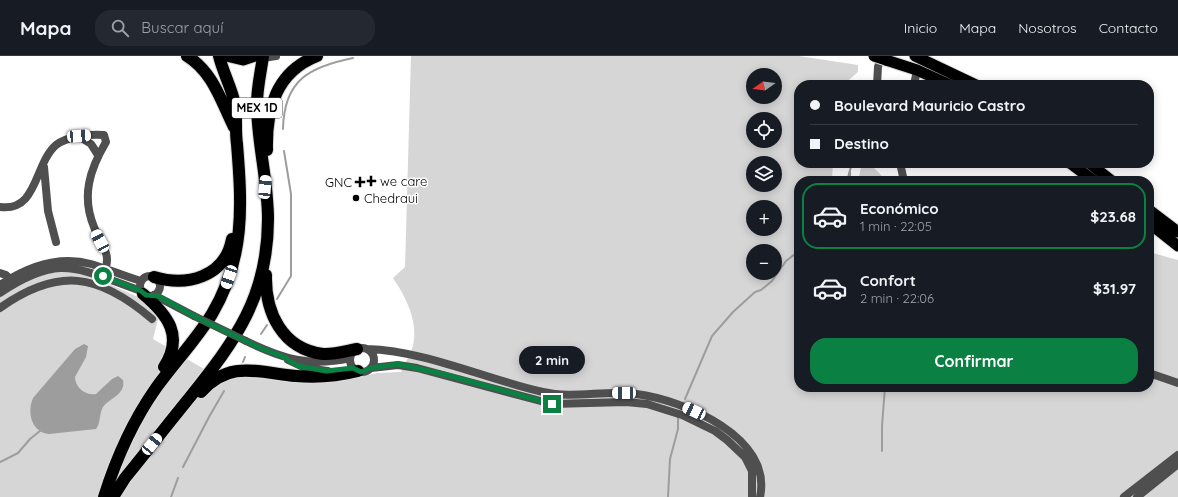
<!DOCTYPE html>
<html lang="es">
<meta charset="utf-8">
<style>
:root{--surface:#171b24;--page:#242831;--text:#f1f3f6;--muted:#9ea1a6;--line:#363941;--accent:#0b8043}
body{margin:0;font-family:Quicksand,sans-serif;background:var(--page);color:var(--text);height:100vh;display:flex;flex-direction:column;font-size:15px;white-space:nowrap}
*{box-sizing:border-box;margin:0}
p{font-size:13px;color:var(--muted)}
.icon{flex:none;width:22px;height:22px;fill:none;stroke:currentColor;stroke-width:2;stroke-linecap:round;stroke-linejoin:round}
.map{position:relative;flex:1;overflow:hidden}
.sheet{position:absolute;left:794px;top:120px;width:360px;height:216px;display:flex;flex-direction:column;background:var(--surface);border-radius:16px;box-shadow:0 2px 10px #0003}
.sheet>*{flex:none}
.guide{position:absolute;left:794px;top:24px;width:360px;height:88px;border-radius:16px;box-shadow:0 2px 10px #0003;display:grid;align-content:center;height:88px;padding:0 16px;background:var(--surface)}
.needle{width:26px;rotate:256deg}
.tools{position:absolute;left:746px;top:12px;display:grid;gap:8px}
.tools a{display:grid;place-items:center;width:36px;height:36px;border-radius:50%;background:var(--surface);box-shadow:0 2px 10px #0003;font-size:20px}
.end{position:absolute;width:18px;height:18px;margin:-9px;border:5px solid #0b8043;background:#fff;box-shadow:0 0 0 2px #fff}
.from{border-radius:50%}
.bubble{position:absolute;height:28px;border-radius:14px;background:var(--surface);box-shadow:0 2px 10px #0003;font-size:13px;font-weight:800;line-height:28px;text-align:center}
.car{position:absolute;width:12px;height:24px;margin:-12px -6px;border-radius:5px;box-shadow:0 0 3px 1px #0007;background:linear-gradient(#fff 24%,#345 0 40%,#fff 0 76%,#345 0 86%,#fff 0)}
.guide b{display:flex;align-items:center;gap:14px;height:38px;font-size:15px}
.guide b+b{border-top:1px solid var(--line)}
.guide i{width:10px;height:10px;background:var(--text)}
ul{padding:7px 0 0;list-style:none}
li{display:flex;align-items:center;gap:12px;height:66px;margin:0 8px 6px;padding:0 8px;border:2px solid transparent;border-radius:16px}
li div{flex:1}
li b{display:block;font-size:15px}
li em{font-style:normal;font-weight:800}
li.selected{border-color:var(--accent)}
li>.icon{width:36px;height:36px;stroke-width:1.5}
.primary-button{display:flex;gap:8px;margin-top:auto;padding:8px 16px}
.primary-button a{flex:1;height:46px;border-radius:16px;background:var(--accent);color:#fff;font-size:16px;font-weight:800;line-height:46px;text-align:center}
header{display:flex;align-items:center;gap:24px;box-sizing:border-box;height:56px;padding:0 20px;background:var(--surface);border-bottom:1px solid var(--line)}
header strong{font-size:19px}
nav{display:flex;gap:22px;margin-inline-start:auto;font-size:14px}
.search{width:280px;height:36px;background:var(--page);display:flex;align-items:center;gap:10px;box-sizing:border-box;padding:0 14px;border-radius:16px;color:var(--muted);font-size:15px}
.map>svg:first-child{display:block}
.green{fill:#d6d6d6;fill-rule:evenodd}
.water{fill:#9d9d9d}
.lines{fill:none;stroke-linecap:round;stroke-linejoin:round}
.stream{stroke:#9d9d9d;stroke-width:2}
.trunk-casing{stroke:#dbdbdb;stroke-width:13}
.motorway-casing{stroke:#dbdbdb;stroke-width:14}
.minor{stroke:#4f4f4f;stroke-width:8}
.tertiary{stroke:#4f4f4f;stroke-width:8}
.trunk{stroke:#000;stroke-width:11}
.motorway{stroke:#000;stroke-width:12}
.trunk-bridge-casing{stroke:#dbdbdb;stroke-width:13;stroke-linecap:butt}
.minor-bridge{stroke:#4f4f4f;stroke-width:8}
.trunk-bridge{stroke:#000;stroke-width:11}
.route{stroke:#0b8043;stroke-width:5}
.poi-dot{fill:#000;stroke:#fff;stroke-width:1.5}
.labels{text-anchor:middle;stroke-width:3;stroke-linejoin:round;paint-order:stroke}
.shield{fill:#fff;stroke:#4c4c4c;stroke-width:1}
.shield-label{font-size:12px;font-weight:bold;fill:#000}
.poi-label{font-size:13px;fill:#000;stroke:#fff;text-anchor:start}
</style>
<header>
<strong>Mapa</strong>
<div class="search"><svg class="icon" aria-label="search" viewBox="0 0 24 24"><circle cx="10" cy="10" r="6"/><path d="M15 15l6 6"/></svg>Buscar aquí</div>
<nav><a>Inicio</a><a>Mapa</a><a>Nosotros</a><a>Contacto</a></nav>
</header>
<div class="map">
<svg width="1178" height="441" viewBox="0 0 1178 441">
<rect width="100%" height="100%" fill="#fff"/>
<path class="green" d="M411,0H799L858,9V16L843,29H799V107H833L832,123L836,125H799V331H1149V196L1178,204V441H0V241L25,224L48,217L80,215L138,241L159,259L153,283L221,323L237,319L353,322L377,317L401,316C404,308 409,301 412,293C420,268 406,241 393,222L405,211ZM753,19H775V41H753ZM753,63H775V85H753ZM753,107H775V129H753ZM753,151H775V173H753ZM753,195H775V217H753Z
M862,107H869L887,125H858Z"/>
<path class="water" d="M84,288L88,290L86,301L75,321C75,331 85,340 96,338L112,323L118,320L123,324C126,338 110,342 103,351C99,357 101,367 96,373L49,378C31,376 27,356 33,342L75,293Z"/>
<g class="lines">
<path class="stream" d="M283,73C284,24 309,11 353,2
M847,125L852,107
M850,125V116
M277,243L291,220V138L284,95
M261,278L267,269
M243,306L245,301
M685,343L712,280L733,256L755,236L761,234L772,225L786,205L795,198L799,189
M882,395V370L885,331
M0,406L18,397L30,383L40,375
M183,411L209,361L224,335
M171,441L178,422
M668,441L670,403L678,373V361"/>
<g class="trunk-casing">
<path id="trunk" d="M226,0L243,4L255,0
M915,0L976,29
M886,4L917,14L950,29
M1070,107L1094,125
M1089,107L1112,125
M1149,154L1178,176
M1149,167L1178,190"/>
</g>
<g class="motorway-casing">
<path id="motorway" d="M187,0C213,16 221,45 234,71
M267,94C266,53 276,16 317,0
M266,219C265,256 282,293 323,298C334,299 346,295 357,293
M154,221C187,231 225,221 232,183
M143,238C168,259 184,280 164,311
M201,336C230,303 259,317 296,320C317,322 338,320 358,315
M104,441C116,403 132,366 156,332C174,307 196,284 212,258C245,202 242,150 237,88C235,75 237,62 235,49C232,32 223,17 219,0
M113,441L125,422C147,395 168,368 190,341C236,284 268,240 268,163C268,124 257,86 257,48C257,31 261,16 263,0"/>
</g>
<path class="minor" d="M877,29L878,11L881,0
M914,29L917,14
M80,81L91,88L98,99
M900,107L904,125
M44,111L48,155L56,186
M0,151C38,156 34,108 56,89C68,80 89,78 104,79L106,86C90,113 81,140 94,171C102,192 113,197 103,220
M0,217L6,219L13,226
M140 230a10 10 0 1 1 20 0a10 10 0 1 1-20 0Z
M0,229C27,211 58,199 91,208C108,213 124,220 141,225
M0,237C61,196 78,213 141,235
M154,239L194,260
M0,252C58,211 98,217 152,263
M246,285C283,303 309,311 350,302
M350 304a12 12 0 1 1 24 0a12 12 0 1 1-24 0Z
M367,293C427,295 485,323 543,336C573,343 605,334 636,338C684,344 773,381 760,441
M288,304L305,312L328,315
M371,312L398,309L417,312L552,348L626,346L647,348L682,359L715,375L727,384L745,401L752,415V441
M1149,317L1178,327
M1124,441L1178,399
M1137,441L1178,408"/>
<path class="tertiary" d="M263,2L276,0"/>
<use href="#trunk" class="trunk"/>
<use href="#motorway" class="motorway"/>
<g class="trunk-bridge-casing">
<path id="trunk-bridge" d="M874,0L886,4"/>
</g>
<path class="minor-bridge" d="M194,260L246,285"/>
<use href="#trunk-bridge" class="trunk-bridge"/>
</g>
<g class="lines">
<path class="route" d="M103,220L141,235L146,239L158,240L194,260L260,292L282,300L298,310L326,315L353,312L361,316L371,312L398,308L443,318L552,348"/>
</g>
<g class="poi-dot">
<path d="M369 119h4v4h4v4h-4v4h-4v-4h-4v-4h4z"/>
<path d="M358 120h4v4h4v4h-4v4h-4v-4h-4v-4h4z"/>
<circle cx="356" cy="142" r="4"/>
</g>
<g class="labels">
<rect class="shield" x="232" y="42" width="50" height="20" rx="3"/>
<g class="shield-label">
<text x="257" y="56">MEX 1D</text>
</g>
<g class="poi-label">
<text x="380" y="130">we care</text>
<text x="352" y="131" text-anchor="end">GNC</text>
<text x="364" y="147">Chedraui</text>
</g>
</g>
</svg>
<div class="tools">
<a><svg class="needle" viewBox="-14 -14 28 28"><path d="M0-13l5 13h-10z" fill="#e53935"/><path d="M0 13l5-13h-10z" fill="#9ea1a6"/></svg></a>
<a><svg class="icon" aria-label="locate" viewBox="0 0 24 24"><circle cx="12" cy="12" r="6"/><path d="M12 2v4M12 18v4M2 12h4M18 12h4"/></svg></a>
<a><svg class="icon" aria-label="layers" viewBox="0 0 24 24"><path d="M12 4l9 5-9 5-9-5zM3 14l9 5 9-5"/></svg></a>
<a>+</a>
<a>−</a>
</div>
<i class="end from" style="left:103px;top:220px"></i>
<i class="end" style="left:552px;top:348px"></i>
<div class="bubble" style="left:519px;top:290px;width:66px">2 min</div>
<i class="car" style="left:79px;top:80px;rotate:86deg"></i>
<i class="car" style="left:265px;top:131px;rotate:5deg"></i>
<i class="car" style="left:100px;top:185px;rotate:332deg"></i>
<i class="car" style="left:229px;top:221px;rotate:199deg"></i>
<i class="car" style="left:624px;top:337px;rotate:270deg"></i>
<i class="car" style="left:694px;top:355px;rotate:295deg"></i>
<i class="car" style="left:152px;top:388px;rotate:39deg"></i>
<div class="guide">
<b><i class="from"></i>Boulevard Mauricio Castro</b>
<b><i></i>Destino</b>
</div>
<section class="sheet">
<ul>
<li class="selected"><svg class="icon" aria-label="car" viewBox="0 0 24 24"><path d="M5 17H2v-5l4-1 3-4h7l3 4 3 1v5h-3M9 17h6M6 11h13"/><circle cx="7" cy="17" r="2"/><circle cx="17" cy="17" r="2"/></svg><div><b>Económico</b><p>1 min · 22:05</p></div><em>$23.68</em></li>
<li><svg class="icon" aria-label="car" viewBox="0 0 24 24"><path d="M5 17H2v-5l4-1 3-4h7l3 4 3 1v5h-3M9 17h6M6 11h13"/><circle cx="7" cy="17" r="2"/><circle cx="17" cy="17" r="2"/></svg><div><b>Confort</b><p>2 min · 22:06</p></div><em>$31.97</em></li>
</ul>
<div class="primary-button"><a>Confirmar</a></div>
</section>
</div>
